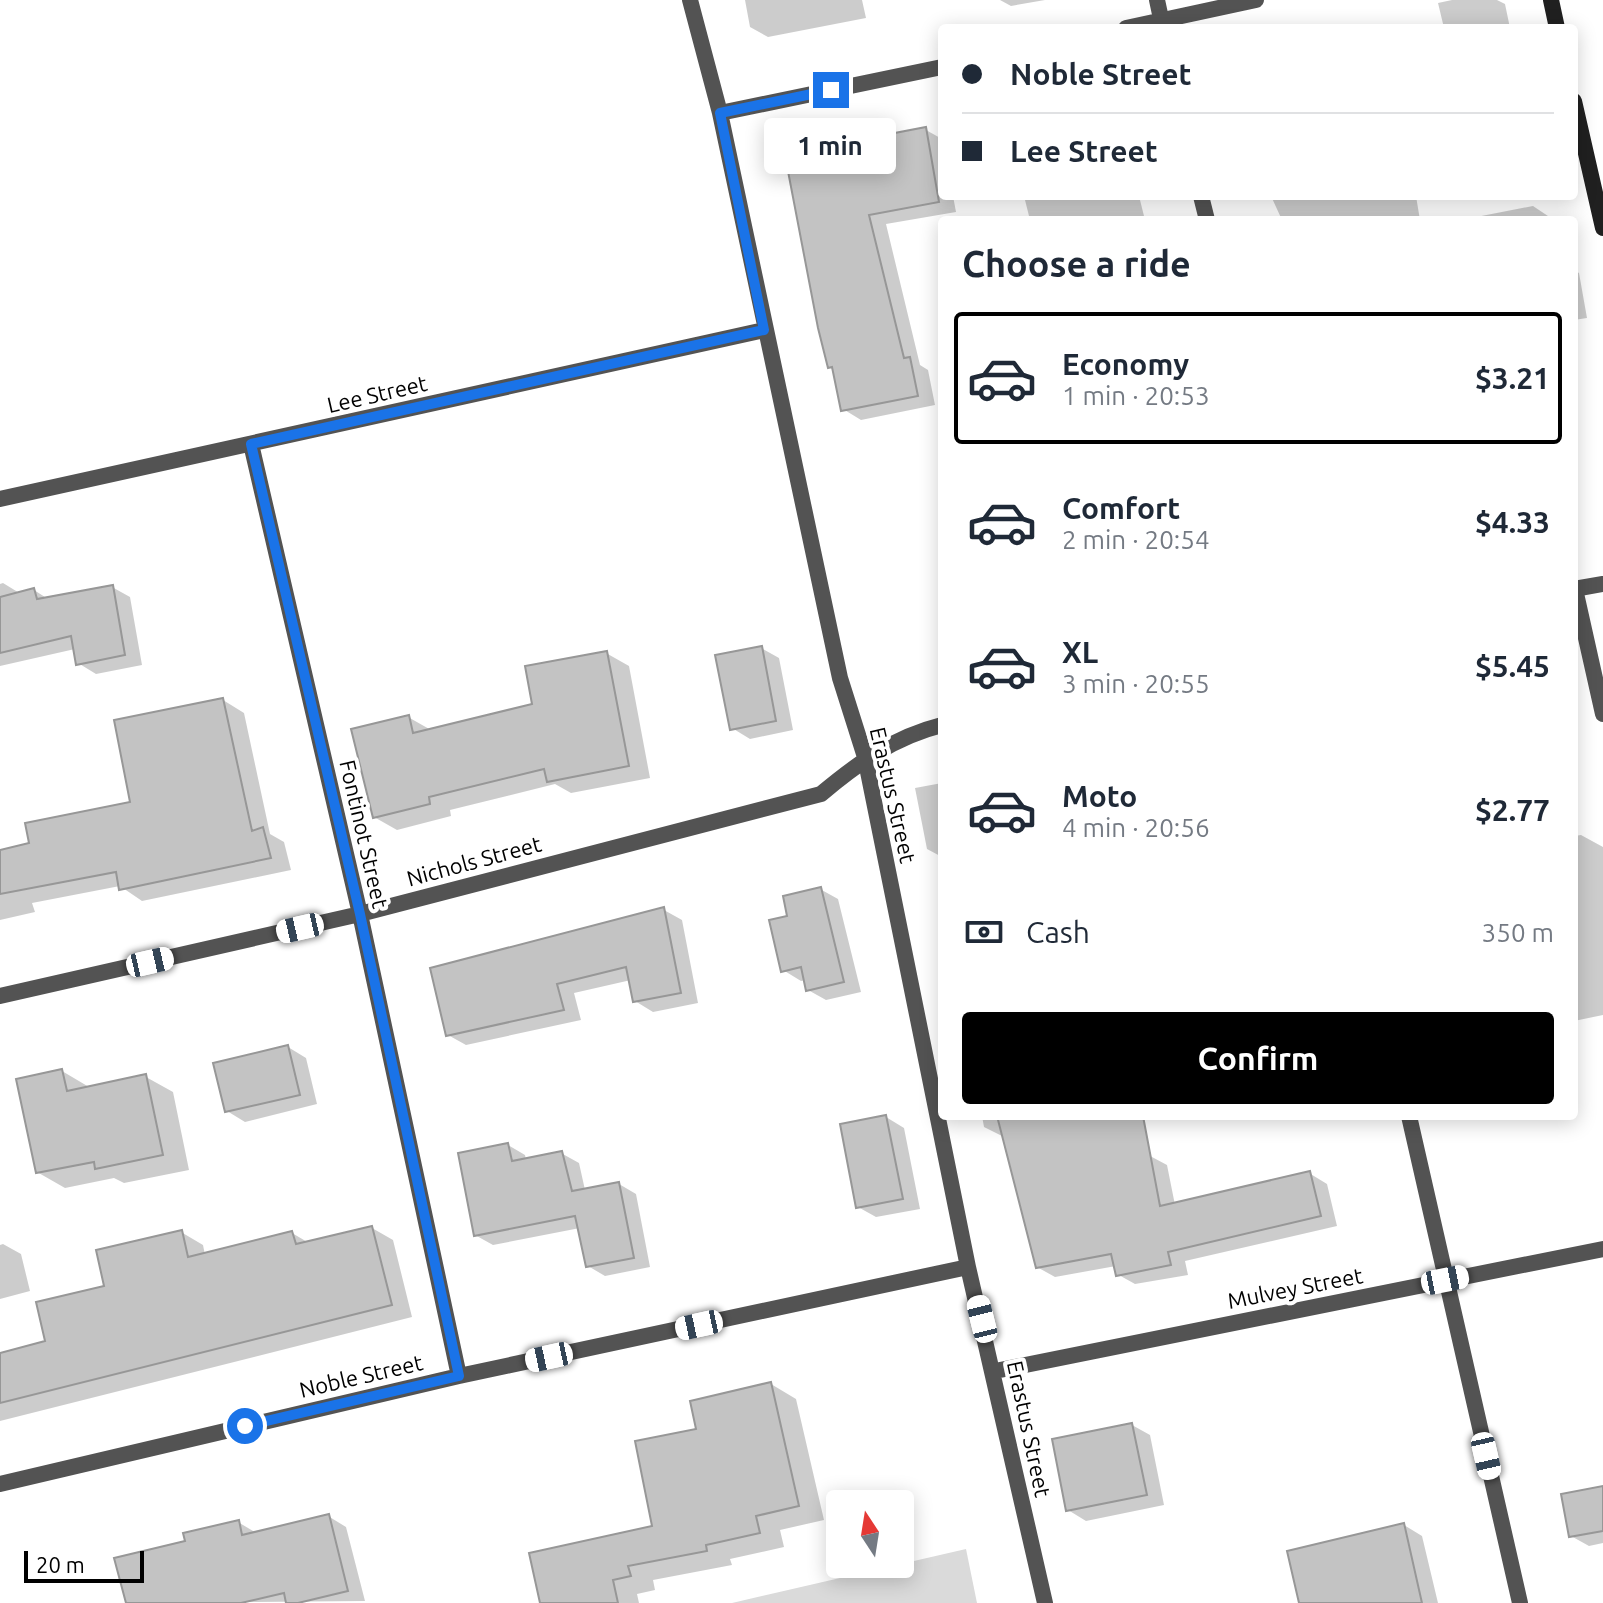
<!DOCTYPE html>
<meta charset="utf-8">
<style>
:root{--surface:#fff;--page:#f2f2f3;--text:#1f2937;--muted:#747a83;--line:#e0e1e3;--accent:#000}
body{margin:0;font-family:Ubuntu,sans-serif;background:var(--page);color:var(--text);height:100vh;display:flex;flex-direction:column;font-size:30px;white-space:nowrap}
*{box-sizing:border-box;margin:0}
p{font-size:26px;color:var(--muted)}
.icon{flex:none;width:44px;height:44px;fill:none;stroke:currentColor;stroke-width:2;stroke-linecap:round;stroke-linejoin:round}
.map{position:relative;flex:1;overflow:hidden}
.side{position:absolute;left:938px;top:216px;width:640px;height:904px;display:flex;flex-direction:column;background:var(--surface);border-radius:8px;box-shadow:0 4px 20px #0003}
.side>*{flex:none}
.guide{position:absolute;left:938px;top:24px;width:640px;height:176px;border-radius:8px;box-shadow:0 4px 20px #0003;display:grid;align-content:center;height:176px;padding:0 24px;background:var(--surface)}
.needle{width:52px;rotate:348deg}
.tools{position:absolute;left:826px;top:1490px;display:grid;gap:16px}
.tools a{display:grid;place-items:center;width:88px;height:88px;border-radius:8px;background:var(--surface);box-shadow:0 4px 20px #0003;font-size:40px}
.scale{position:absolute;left:24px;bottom:20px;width:120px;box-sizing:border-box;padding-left:8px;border:4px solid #000;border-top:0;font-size:22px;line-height:28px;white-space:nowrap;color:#000;-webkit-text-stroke:6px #fff;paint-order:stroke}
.end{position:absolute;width:36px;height:36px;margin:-18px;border:10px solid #1a73e8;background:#fff;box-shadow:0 0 0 4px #fff}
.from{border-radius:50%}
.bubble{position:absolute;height:56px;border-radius:8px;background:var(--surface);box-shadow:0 4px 20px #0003;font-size:26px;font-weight:600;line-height:56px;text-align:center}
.car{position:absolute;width:24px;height:48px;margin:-24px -12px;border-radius:10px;box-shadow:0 0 6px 2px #0007;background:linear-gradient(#fff 24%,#345 0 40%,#fff 0 76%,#345 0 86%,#fff 0)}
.guide b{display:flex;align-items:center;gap:28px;height:76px;font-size:30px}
.guide b+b{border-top:2px solid var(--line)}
.guide i{width:20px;height:20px;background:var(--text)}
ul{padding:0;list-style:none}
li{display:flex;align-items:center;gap:24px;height:132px;margin:0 16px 12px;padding:0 8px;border:4px solid transparent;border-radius:8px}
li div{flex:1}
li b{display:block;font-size:30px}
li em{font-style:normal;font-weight:600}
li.selected{border-color:var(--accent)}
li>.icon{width:72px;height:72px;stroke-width:1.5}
h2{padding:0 24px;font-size:36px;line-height:96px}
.pay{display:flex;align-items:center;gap:20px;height:88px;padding:0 24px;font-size:30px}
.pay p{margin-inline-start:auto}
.primary-button{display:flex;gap:16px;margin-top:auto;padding:16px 24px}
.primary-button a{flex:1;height:92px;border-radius:8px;background:var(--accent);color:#fff;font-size:32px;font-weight:600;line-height:92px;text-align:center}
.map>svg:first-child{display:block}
.green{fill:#dadada}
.shadow{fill:#0003}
.building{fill:#c3c3c3;stroke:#979797;stroke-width:2}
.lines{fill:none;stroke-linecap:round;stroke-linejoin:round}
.lane{stroke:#535353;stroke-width:16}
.street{stroke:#535353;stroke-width:16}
.secondary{stroke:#202020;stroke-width:16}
.route{stroke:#1a73e8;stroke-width:10}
.labels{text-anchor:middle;stroke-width:8;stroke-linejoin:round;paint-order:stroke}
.street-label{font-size:22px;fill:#000;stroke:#fff}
</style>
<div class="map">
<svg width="1603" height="1603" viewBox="0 0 1603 1603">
<rect width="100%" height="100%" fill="#fff"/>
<path class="green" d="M966,1549L977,1603H732Z"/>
<path class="shadow" d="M745,0H862L866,18L768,37L750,27Z
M1000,0H1045L1011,6Z
M1452,0H1497L1505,4L1510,28H1444L1438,3Z
M926,130L942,139V196H953L956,212L886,224L920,365L928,370L935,405L861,420L843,409L835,370L830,367L851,134L863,141Z
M1024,196H1139L1145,220H1030Z
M1271,196H1416L1420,220H1282Z
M1533,206L1554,220H1461Z
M1574,270L1579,273L1587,318L1574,320Z
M3,583L21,594L34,590L48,599L112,587L130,597L142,665L96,674L78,663L75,649L0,666V584Z
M761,648L779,658L793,730L750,739L732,728Z
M606,653L629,666L650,778L571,793L555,784L450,810L451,816L397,830L374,817L408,717L431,730L534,705Z
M223,700L244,713L270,834L284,842L291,870L142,901L120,886L32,903L35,912L0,920V852L31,845L132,803Z
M942,783V857L927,849L915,788Z
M1581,835L1603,847V1015L1574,1021V836Z
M820,889L838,899L861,992L826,1000L808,990L806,980L801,981L783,970L790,917Z
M664,910L682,920L698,1003L653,1012L635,1001L631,980L574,993L581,1020L466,1045L448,1035Z
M288,1047L306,1058L317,1104L245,1122L227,1111Z
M62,1071L89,1087L146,1077L173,1092L189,1170L124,1183L114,1178L65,1188L37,1172Z
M982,1116H1075L1167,1165L1175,1205L1309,1173L1327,1184L1337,1226L1185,1261L1188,1275L1135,1284L1117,1274L1116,1266L1055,1277L1037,1267L1004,1137L984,1127Z
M886,1117L904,1128L920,1209L876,1217L858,1207Z
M508,1145L525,1155L526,1160L561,1153L579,1163L585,1190L619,1184L636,1194L650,1267L605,1276L588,1266L580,1228L493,1245L475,1235Z
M372,1228L393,1240L412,1317L0,1421V1355L47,1342L107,1287L181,1232L203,1245L205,1255L292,1233L309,1243Z
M3,1244L21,1254L30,1291L0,1299V1245Z
M771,1384L796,1399L824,1520L780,1530L784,1547L730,1559L732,1565L653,1580L655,1590L637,1594L639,1603H542L655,1527L698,1430Z
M1132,1425L1150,1435L1164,1505L1086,1521L1068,1510Z
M1603,1488V1543L1589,1546L1571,1536Z
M328,1516L346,1527L365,1601L128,1603L187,1543L238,1522L258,1534Z
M1404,1525L1422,1536L1438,1603H1301Z"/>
<path class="building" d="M926,127L939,202L869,215L904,358L910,357L918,396L841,411L832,367L828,368L818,328L783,145L851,132L853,141Z
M113,585L125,655L76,665L71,636L0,653V597L34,588L37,599Z
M762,646L776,721L730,730L715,655Z
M607,651L629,766L547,782L544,769L429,797L430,804L373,818L351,729L409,715L413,733L532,704L525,666Z
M223,698L252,831L263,827L271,858L119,890L116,872L0,894V850L29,843L25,823L130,802L114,720Z
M821,887L844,982L806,991L801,967L781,972L769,920L787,916L783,896Z
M664,907L681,993L633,1002L626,967L557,984L564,1010L446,1036L430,968Z
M288,1045L300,1095L225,1112L213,1063Z
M62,1069L67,1091L146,1074L163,1155L95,1169L94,1162L36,1173L16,1079Z
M886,1115L903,1199L856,1208L840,1124Z
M997,1116H1143L1160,1206L1310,1171L1321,1216L1168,1252L1171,1265L1116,1276L1111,1254L1036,1268Z
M508,1143L512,1161L562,1151L572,1191L619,1182L634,1258L586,1267L575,1216L474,1236L458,1153Z
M372,1226L392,1305L0,1403V1353L45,1341L36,1302L104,1286L96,1250L182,1230L188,1257L292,1231L296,1244Z
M771,1382L799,1506L756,1516L760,1533L706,1545L707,1551L628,1566L631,1576L613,1580L618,1603H540L529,1553L652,1526L635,1441L696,1429L690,1401Z
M1132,1423L1147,1495L1066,1511L1052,1439Z
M1603,1486V1531L1569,1537L1561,1494Z
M329,1514L348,1591L298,1603H286L284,1593L241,1603H126L114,1558L185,1541L183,1533L239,1520L242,1535Z
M1404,1523L1422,1603H1299L1287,1551Z"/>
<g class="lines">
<path class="lane" d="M1575,589L1603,714"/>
<path class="street" d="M690,0L720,113L840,678L865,757L968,1267L1045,1603
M1157,0L1163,28
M1126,28L1256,0
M720,113L942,67
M1201,196L1207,220
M251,444L360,914L459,1376
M0,499L764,330
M1574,589L1603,584
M0,996L360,914L821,794C858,763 894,737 942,725
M1409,1116L1520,1603
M995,1371L1603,1249
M0,1484L459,1376L968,1267"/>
<path class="secondary" d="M1551,0L1557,28
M1574,101L1603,228"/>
</g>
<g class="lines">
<path class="route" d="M245,1426L459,1376L360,914L251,444L764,330L720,113L831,90"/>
</g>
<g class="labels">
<g class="street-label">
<text transform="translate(377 394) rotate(-13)" y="8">Lee Street</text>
<text transform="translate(893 795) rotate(77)" y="8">Erastus Street</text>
<text transform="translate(364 834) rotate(77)" y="8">Fontinot Street</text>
<text transform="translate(474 861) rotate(-15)" y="8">Nichols Street</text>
<text transform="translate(1295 1288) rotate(-11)" y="8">Mulvey Street</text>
<text transform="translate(361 1376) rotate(-13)" y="8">Noble Street</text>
<text transform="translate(1029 1429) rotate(78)" y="8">Erastus Street</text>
</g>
</g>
</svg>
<div class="tools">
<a><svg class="needle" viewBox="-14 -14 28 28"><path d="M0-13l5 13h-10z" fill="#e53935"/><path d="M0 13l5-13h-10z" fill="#747a83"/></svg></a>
</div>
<div class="scale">20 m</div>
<i class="end from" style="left:245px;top:1426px"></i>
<i class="end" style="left:831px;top:90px"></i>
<div class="bubble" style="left:764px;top:118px;width:132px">1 min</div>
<i class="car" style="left:300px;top:928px;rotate:257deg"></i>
<i class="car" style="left:150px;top:962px;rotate:77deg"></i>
<i class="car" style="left:1445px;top:1280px;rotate:79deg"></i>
<i class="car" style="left:982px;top:1319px;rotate:346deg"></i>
<i class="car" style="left:699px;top:1325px;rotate:258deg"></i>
<i class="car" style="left:549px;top:1357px;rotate:258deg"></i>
<i class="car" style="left:1486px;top:1456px;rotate:167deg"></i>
<div class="guide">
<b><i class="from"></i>Noble Street</b>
<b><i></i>Lee Street</b>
</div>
<section class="side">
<h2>Choose a ride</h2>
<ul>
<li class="selected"><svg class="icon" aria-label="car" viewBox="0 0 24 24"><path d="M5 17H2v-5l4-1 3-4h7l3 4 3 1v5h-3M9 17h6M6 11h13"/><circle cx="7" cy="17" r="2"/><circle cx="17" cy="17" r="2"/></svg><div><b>Economy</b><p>1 min · 20:53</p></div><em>$3.21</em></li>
<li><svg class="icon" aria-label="car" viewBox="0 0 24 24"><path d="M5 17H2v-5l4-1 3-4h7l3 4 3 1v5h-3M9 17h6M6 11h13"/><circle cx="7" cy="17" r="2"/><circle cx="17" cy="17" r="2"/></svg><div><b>Comfort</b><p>2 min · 20:54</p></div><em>$4.33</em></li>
<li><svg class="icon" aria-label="car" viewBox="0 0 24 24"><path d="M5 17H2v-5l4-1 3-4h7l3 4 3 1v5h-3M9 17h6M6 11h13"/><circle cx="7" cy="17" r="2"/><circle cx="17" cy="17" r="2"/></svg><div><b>XL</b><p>3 min · 20:55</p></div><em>$5.45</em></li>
<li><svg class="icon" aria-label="car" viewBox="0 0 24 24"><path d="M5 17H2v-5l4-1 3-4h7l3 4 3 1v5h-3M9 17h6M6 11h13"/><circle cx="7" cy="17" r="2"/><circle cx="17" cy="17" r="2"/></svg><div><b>Moto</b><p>4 min · 20:56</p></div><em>$2.77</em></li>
</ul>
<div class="pay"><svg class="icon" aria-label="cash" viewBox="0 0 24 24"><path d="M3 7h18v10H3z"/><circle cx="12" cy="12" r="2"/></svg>Cash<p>350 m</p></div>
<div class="primary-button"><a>Confirm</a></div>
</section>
</div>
